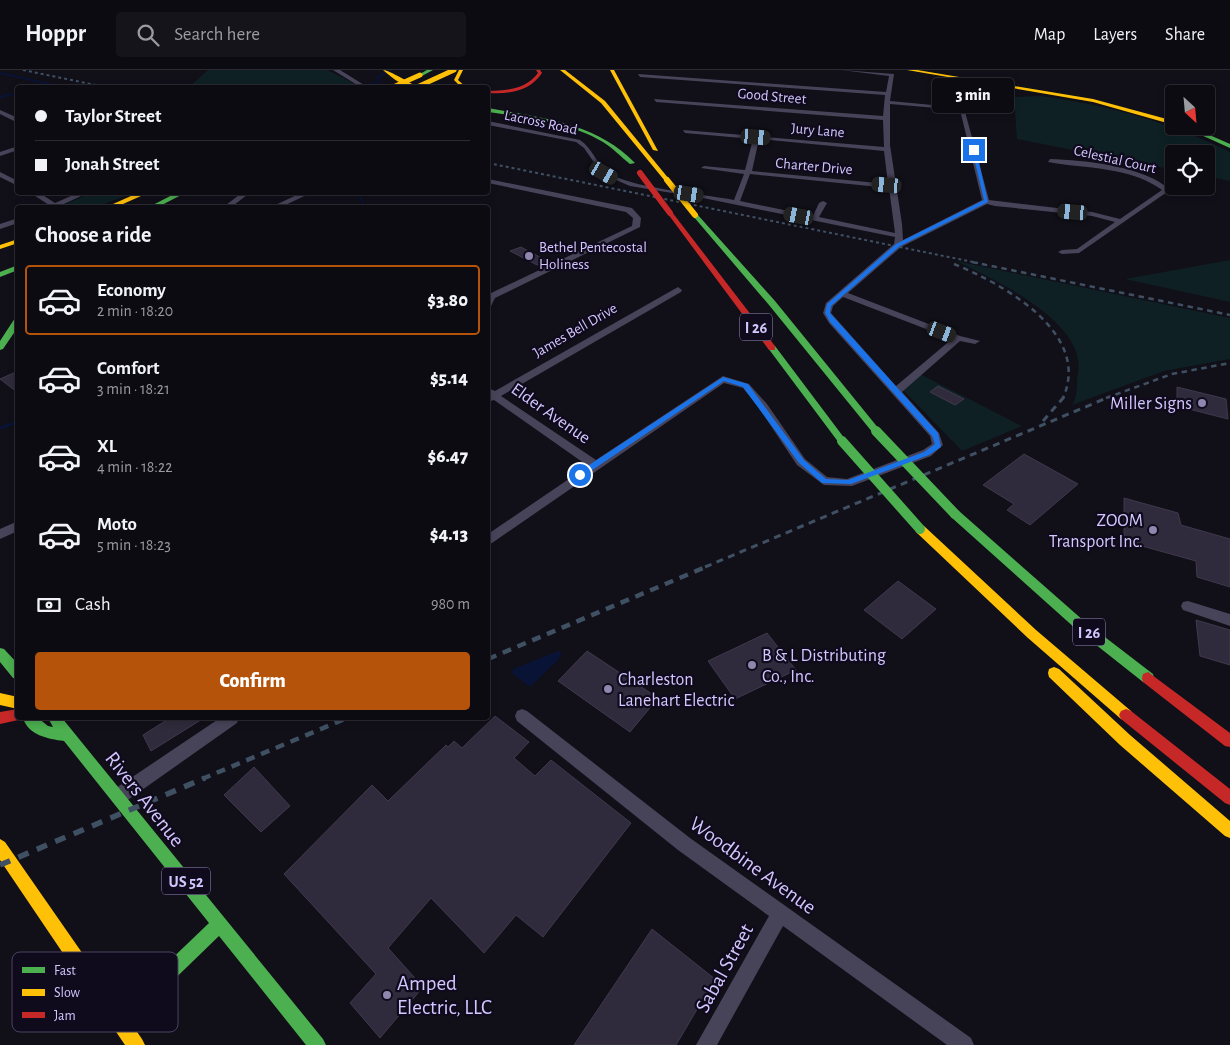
<!DOCTYPE html>
<meta charset="utf-8">
<style>
:root{--surface:#0d0b12;--page:#16141b;--text:#f1f3f6;--muted:#9a9b9f;--line:#2d2b32;--accent:#b45309}
body{margin:0;font-family:"Alegreya Sans",sans-serif;background:var(--page);color:var(--text);height:100vh;display:flex;flex-direction:column;font-size:19px;white-space:nowrap}
*{box-sizing:border-box;margin:0}
p{font-size:16px;color:var(--muted)}
.icon{flex:none;width:28px;height:28px;fill:none;stroke:currentColor;stroke-width:2;stroke-linecap:round;stroke-linejoin:round}
.map{position:relative;flex:1;overflow:hidden}
.panel{position:absolute;left:15px;top:135px;width:475px;height:515px;display:flex;flex-direction:column;background:var(--surface);border-radius:5px;box-shadow:0 2px 8px #0003,0 0 0 1px var(--line)}
.panel>*{flex:none}
.guide{position:absolute;left:15px;top:15px;width:475px;height:110px;border-radius:5px;box-shadow:0 2px 8px #0003,0 0 0 1px var(--line);display:grid;align-content:center;height:110px;padding:0 20px;background:var(--surface)}
.needle{width:32px;rotate:154deg}
.tools{position:absolute;left:1165px;top:15px;display:grid;gap:10px}
.tools a{display:grid;place-items:center;width:50px;height:50px;border-radius:5px;background:var(--surface);box-shadow:0 2px 8px #0003,0 0 0 1px var(--line);font-size:25px}
.end{position:absolute;width:22px;height:22px;margin:-11px;border:6px solid #1a73e8;background:#fff;box-shadow:0 0 0 2px #fff}
.from{border-radius:50%}
.bubble{position:absolute;height:35px;border-radius:5px;background:var(--surface);box-shadow:0 2px 8px #0003,0 0 0 1px var(--line);font-size:16px;font-weight:800;line-height:35px;text-align:center}
.car{position:absolute;width:15px;height:30px;margin:-15px -8px;border-radius:6px;box-shadow:0 0 4px 1px #0007;background:linear-gradient(#222 24%,#8ab4d8 0 40%,#222 0 76%,#8ab4d8 0 86%,#222 0)}
.guide b{display:flex;align-items:center;gap:18px;height:48px;font-size:19px}
.guide b+b{border-top:1px solid var(--line)}
.guide i{width:12px;height:12px;background:var(--text)}
ul{padding:0;list-style:none}
li{display:flex;align-items:center;gap:15px;height:70px;margin:0 10px 8px;padding:0 10px;border:2px solid transparent;border-radius:5px}
li div{flex:1}
li b{display:block;font-size:19px}
li em{font-style:normal;font-weight:800}
li.active{border-color:var(--accent)}
li>.icon{width:45px;height:45px;stroke-width:1.5}
h2{padding:0 20px;font-size:22px;line-height:60px}
.pay{display:flex;align-items:center;gap:12px;height:55px;padding:0 20px;font-size:19px}
.pay p{margin-inline-start:auto}
.action{display:flex;gap:10px;margin-top:auto;padding:10px 20px}
.action a{flex:1;height:58px;border-radius:5px;background:var(--accent);color:#fff;font-size:20px;font-weight:800;line-height:58px;text-align:center}
header{display:flex;align-items:center;gap:30px;box-sizing:border-box;height:70px;padding:0 25px;background:var(--surface);border-bottom:1px solid var(--line)}
header strong{font-size:24px}
nav{display:flex;gap:28px;margin-inline-start:auto;font-size:18px}
.search{width:350px;height:45px;background:var(--page);display:flex;align-items:center;gap:12px;box-sizing:border-box;padding:0 18px;border-radius:5px;color:var(--muted);font-size:19px}
.map>svg:first-child{display:block}
.green{fill:#0e2024}
.water{fill:#091335}
.lines{fill:none;stroke-linecap:round;stroke-linejoin:round}
.stream-far1{stroke:#091335;stroke-width:2}
.stream{stroke:#091335;stroke-width:3}
.building{fill:#302b3c;stroke:#3f394d}
.street{fill:#474359;fill-rule:evenodd}
.fast{fill:#4caf50;fill-rule:evenodd}
.slow{fill:#ffc107;fill-rule:evenodd}
.jam{fill:#c62828;fill-rule:evenodd}
.rail-far4{stroke:#405063;stroke-width:2;stroke-dasharray:3 3;stroke-linecap:butt}
.rail-far3{stroke:#405063;stroke-width:2.5;stroke-dasharray:5.5 4.5;stroke-linecap:butt}
.rail-far2{stroke:#405063;stroke-width:3;stroke-dasharray:7 5.5;stroke-linecap:butt}
.rail-far1{stroke:#405063;stroke-width:4.5;stroke-dasharray:9 7;stroke-linecap:butt}
.rail{stroke:#405063;stroke-width:5.5;stroke-dasharray:11 9;stroke-linecap:butt}
.fast-bridge{stroke:#4caf50;stroke-width:10}
.slow-bridge-far1{stroke:#ffc107;stroke-width:5}
.slow-bridge{stroke:#ffc107;stroke-width:6}
.jam-bridge{stroke:#c62828;stroke-width:6}
.route{fill:#1a73e8}
.poi-dot{fill:#9086ae;stroke:#100b1c;stroke-width:2}
.labels{text-anchor:middle;stroke-width:4.5;stroke-linejoin:round;paint-order:stroke}
.far-street-label{font-size:15px;fill:#d4c6ff;stroke:#100b1c}
.far-poi-label{font-size:15px;fill:#d4c6ff;stroke:#100b1c;text-anchor:start}
.shield{fill:#100b1c;stroke:#998ebb;stroke-width:1}
.shield-label{font-size:16px;font-weight:bold;fill:#d4c6ff}
.poi-label{font-size:18px;fill:#d4c6ff;stroke:#100b1c;text-anchor:end}
.street-label{font-size:18px;fill:#d4c6ff;stroke:#100b1c}
.near-street-label{font-size:21px;fill:#d4c6ff;stroke:#100b1c}
.near-poi-label{font-size:21px;fill:#d4c6ff;stroke:#100b1c;text-anchor:start}
.key{fill:#100b1c;stroke:#4b4360;stroke-width:1}
.key-label{font-size:14px;fill:#d4c6ff}
</style>
<header>
<strong>Hoppr</strong>
<div class="search"><svg class="icon" aria-label="search" viewBox="0 0 24 24"><circle cx="10" cy="10" r="6"/><path d="M15 15l6 6"/></svg>Search here</div>
<nav><a>Map</a><a>Layers</a><a>Share</a></nav>
</header>
<div class="map">
<svg width="1230" height="975" viewBox="0 0 1230 975">
<rect width="100%" height="100%" fill="#110f18"/>
<path class="green" d="M208,0H327L361,17H189Z
M1041,26C1107,35 1170,52 1230,82V111L1206,106V84H1174V100L1017,69L1014,27Z
M94,122H133V123L96,137H58Z
M1230,190V232L1125,209Z
M956,191L1230,248V289L1164,301L1072,335C1077,327 1077,318 1077,309C1078,303 1079,296 1078,290C1072,246 992,208 956,191Z
M918,303L1022,356L962,381L901,318Z"/>
<path class="water" d="M558,581L562,583L558,590L530,617L512,603L513,599Z"/>
<g class="lines">
<path class="stream-far1" d="M0,3L67,18
M40,18L50,15
M359,18L380,11L377,7L392,0
M0,27L18,23
M358,122L365,138"/>
<path class="stream" d="M0,358L18,352"/>
</g>
<path class="building" d="M521,177L547,191L537,195L510,181Z
M18,301V323L0,309Z
M938,316L964,329L955,335L930,322Z
M1177,317L1226,329L1228,349L1177,336Z
M1024,384L1078,414L1030,455L1007,440L1014,434L983,415Z
M1124,428L1178,443L1181,455L1230,469V517L1197,507L1196,491L1135,474V478L1124,474Z
M898,511L936,539L902,569L864,540Z
M1196,550L1230,560V595L1200,586Z
M767,563L796,600L735,629L708,591Z
M587,581L658,628L630,662L558,611Z
M495,646L529,672L514,688L535,706L551,690L631,753L543,867L516,845L484,883L431,828L388,878L423,917L380,968L350,933L376,904L284,804L372,715L388,731L446,675L448,677L454,671L462,678Z
M170,648H204L151,681L143,665Z
M254,697L290,736L261,762L224,725Z
M652,859L715,909L676,975H574Z"/>
<g class="lines">
<path class="street" d="M333,0H340L369,18H362Z
M841,0L894,4L890,31L964,38L989,130L1092,142L1120,149L1162,120C1129,96 1086,99 1048,92L1050,89C1084,90 1145,96 1170,120L1079,183L1062,184L1058,182L1062,180L1077,179L1115,152L1092,146L995,136L987,134L901,177L848,223L960,266L980,271L975,274L960,271L902,322L939,363L943,375L931,386L852,416L824,415L797,395L759,338L743,318L724,313L492,473L488,474V464L588,396L494,330L488,332V318L495,321L678,217L682,220L681,222L501,326L596,390L723,306L749,314L767,334L805,389L827,407L847,409L923,380L932,374L930,366L829,253L823,243L826,233L894,174L895,167L708,129L630,116L602,104L584,78L576,72L488,55V51L580,70C592,78 597,94 607,102C629,118 703,124 734,130L744,104L701,98L704,96L745,100L753,69L685,63L683,60L884,77L883,50L656,32L654,29L883,46L885,25L640,7L638,4L886,22L889,6ZM890,34L960,40L982,130L903,170L902,154L890,75ZM759,69L884,81L888,114L752,101ZM750,104L889,118L895,163L819,147L827,133L823,131L819,133L813,146L740,131ZM843,227L952,269L896,316L831,243L833,236Z
M0,40L18,48V53L0,44Z
M18,76V80L0,86V82Z
M0,102L18,111V116L0,107Z
M488,109L632,138L641,148L640,157L495,228L491,236H488L489,224L632,156L633,148L626,142L488,113Z
M29,122H38L55,133L80,122H90L55,138H45L49,135Z
M243,122H251L230,138H222Z
M303,122H313L279,138H269Z
M18,148V153L0,159V154Z
M18,451V461L0,469V459Z
M1188,531L1230,544V556L1183,540L1181,536L1183,532Z
M522,639L527,641L690,768L971,968L974,975H947L783,856L717,975H696L769,846L678,780L517,651L515,646L517,641Z
M220,648H239L237,653L125,732L119,734L113,732L111,726L113,720Z"/>
<path class="fast" d="M427,0H433L422,6L418,5Z
M488,38C541,48 595,52 635,93L630,94C621,87 613,78 603,72C568,51 527,48 488,42Z
M1181,56H1189L1230,74V78Z
M178,122H187L156,138H147Z
M693,144H697L775,231L879,359V363H873L769,235L693,146Z
M18,195V200L0,207V202Z
M15,248H18V257L3,279L0,280V271Z
M772,275L775,276L845,369L847,371L845,373H839L768,278Z
M955,440L959,441L1084,551L1153,604L1154,608L1153,612L1148,614L1143,612L1076,559L951,447L950,444Z
M0,578L4,579L18,594V609L13,608L0,592Z
M23,648H38L48,656L53,657L48,648H62L323,969L326,975H306L219,866L125,957L119,960L113,957L110,951L113,945L209,853L64,671C48,669 28,665 23,648Z"/>
<path class="slow" d="M383,0C389,0 412,14 419,18C405,18 393,9 383,0Z
M459,0H463L458,10L467,18H462L454,10Z
M560,0H565L605,31L669,109V111H665L601,33Z
M610,0H614L658,81L653,80Z
M907,0H917L1093,29L1174,51V55L1093,32Z
M140,122H150L114,138H104Z
M18,169V173L0,179V175Z
M920,455L924,456L1036,560L1131,641L1133,645L1131,649L1126,651L1121,649L1028,568L916,462L915,459L916,456Z
M1054,597L1059,599L1130,665L1230,751V768L1225,766L1120,675L1049,607L1048,603L1049,599Z
M0,623L18,627V639L0,635Z
M0,769L5,772L142,969L145,975H125L0,790Z"/>
<path class="jam" d="M536,0H540L542,3C529,22 509,24 488,23V21C507,20 525,20 538,3Z
M668,142H672L775,276V280H769L668,144Z
M1148,602L1230,663V677L1225,676L1143,612L1142,608L1143,604Z
M18,639V648H24L23,649L0,654V642Z
M1126,639L1131,641L1230,719V735L1225,733L1121,649L1119,645L1121,641Z"/>
<path class="rail-far4" d="M23,0L110,18
M488,93L978,193"/>
<path class="rail-far3" d="M972,192L1230,245
M954,194C1003,214 1092,263 1063,328
M1106,328L1172,304L1230,293"/>
<path class="rail-far2" d="M1043,351L1064,327
M705,497L1109,327"/>
<path class="rail-far1" d="M488,589L708,496
M202,709L347,648"/>
<path class="rail" d="M0,795L205,708"/>
<path class="fast-bridge" d="M876,361L955,444
M842,371L920,459"/>
<path class="slow-bridge-far1" d="M391,18L420,5
M415,18L454,0"/>
<path class="slow-bridge" d="M667,110L695,145"/>
<path class="jam-bridge" d="M640,103L670,143"/>
</g>
<path class="route" d="M976,79L988,132L900,176L831,236L830,243L938,363L941,377L929,385L851,414L822,413L799,393L743,317L724,311L582,407H577V403L723,307L748,314L804,390L826,409L848,410L924,382L935,374L932,366L830,252L825,243L827,234L896,174L984,130L972,80Z"/>
<g class="poi-dot">
<circle cx="529" cy="186" r="5"/>
<circle cx="1202" cy="333" r="5"/>
<circle cx="1153" cy="460" r="5"/>
<circle cx="752" cy="595" r="5"/>
<circle cx="608" cy="619" r="5"/>
<circle cx="387" cy="925" r="5"/>
</g>
<g class="labels">
<g class="far-street-label">
<text transform="translate(772 26) rotate(5)" y="5">Good Street</text>
<text transform="translate(541 52) rotate(12)" y="5">Lacross Road</text>
<text transform="translate(818 60) rotate(5)" y="5">Jury Lane</text>
<text transform="translate(1115 89) rotate(13)" y="5">Celestial Court</text>
<text transform="translate(814 96) rotate(5)" y="5">Charter Drive</text>
<text transform="translate(575 260) rotate(-30)" y="5">James Bell Drive</text>
</g>
<g class="far-poi-label">
<text x="539" y="182">Bethel Pentecostal<tspan x="539" dy="17">Holiness</tspan></text>
</g>
<g class="shield">
<rect x="740" y="243.5" width="32" height="27" rx="4"/>
<rect x="1073" y="548.5" width="32" height="27" rx="4"/>
<rect x="162" y="797.5" width="48" height="27" rx="4"/>
</g>
<g class="shield-label">
<text x="756" y="263">I 26</text>
<text x="1089" y="568">I 26</text>
<text x="186" y="817">US 52</text>
</g>
<g class="poi-label">
<text x="1192" y="339">Miller Signs</text>
<text x="1143" y="456">ZOOM<tspan x="1143" dy="21">Transport Inc.</tspan></text>
<text x="762" y="591" text-anchor="start">B &amp; L Distributing<tspan x="762" dy="21">Co., Inc.</tspan></text>
<text x="618" y="615" text-anchor="start">Charleston<tspan x="618" dy="21">Lanehart Electric</tspan></text>
</g>
<g class="street-label">
<text transform="translate(551 343) rotate(35)" y="6">Elder Avenue</text>
</g>
<g class="near-street-label">
<text transform="translate(145 729) rotate(52)" y="7">Rivers Avenue</text>
<text transform="translate(753 795) rotate(36)" y="7">Woodbine Avenue</text>
<text transform="translate(724 898) rotate(-61)" y="7">Sabal Street</text>
</g>
<g class="near-poi-label">
<text x="397" y="920">Amped<tspan x="397" dy="24">Electric, LLC</tspan></text>
</g>
</g>
<rect x="12" y="882" width="166" height="80" rx="8" class="key"/>
<rect x="22" y="897" width="23" height="6" fill="#4caf50"/>
<rect x="22" y="919" width="23" height="7" fill="#ffc107"/>
<rect x="22" y="942" width="23" height="6" fill="#c62828"/>
<g class="key-label">
<text x="54" y="905">Fast</text>
<text x="54" y="927">Slow</text>
<text x="54" y="950">Jam</text>
</g>
</svg>
<div class="tools">
<a><svg class="needle" viewBox="-14 -14 28 28"><path d="M0-13l5 13h-10z" fill="#e53935"/><path d="M0 13l5-13h-10z" fill="#9a9b9f"/></svg></a>
<a><svg class="icon" aria-label="locate" viewBox="0 0 24 24"><circle cx="12" cy="12" r="6"/><path d="M12 2v4M12 18v4M2 12h4M18 12h4"/></svg></a>
</div>
<i class="end from" style="left:580px;top:405px"></i>
<i class="end" style="left:974px;top:80px"></i>
<div class="bubble" style="left:932px;top:8px;width:82px">3 min</div>
<i class="car" style="left:756px;top:67px;rotate:95deg"></i>
<i class="car" style="left:604px;top:103px;rotate:120deg"></i>
<i class="car" style="left:887px;top:115px;rotate:275deg"></i>
<i class="car" style="left:689px;top:124px;rotate:99deg"></i>
<i class="car" style="left:1073px;top:142px;rotate:275deg"></i>
<i class="car" style="left:799px;top:146px;rotate:281deg"></i>
<i class="car" style="left:942px;top:262px;rotate:111deg"></i>
<div class="guide">
<b><i class="from"></i>Taylor Street</b>
<b><i></i>Jonah Street</b>
</div>
<section class="panel">
<h2>Choose a ride</h2>
<ul>
<li class="active"><svg class="icon" aria-label="car" viewBox="0 0 24 24"><path d="M5 17H2v-5l4-1 3-4h7l3 4 3 1v5h-3M9 17h6M6 11h13"/><circle cx="7" cy="17" r="2"/><circle cx="17" cy="17" r="2"/></svg><div><b>Economy</b><p>2 min · 18:20</p></div><em>$3.80</em></li>
<li><svg class="icon" aria-label="car" viewBox="0 0 24 24"><path d="M5 17H2v-5l4-1 3-4h7l3 4 3 1v5h-3M9 17h6M6 11h13"/><circle cx="7" cy="17" r="2"/><circle cx="17" cy="17" r="2"/></svg><div><b>Comfort</b><p>3 min · 18:21</p></div><em>$5.14</em></li>
<li><svg class="icon" aria-label="car" viewBox="0 0 24 24"><path d="M5 17H2v-5l4-1 3-4h7l3 4 3 1v5h-3M9 17h6M6 11h13"/><circle cx="7" cy="17" r="2"/><circle cx="17" cy="17" r="2"/></svg><div><b>XL</b><p>4 min · 18:22</p></div><em>$6.47</em></li>
<li><svg class="icon" aria-label="car" viewBox="0 0 24 24"><path d="M5 17H2v-5l4-1 3-4h7l3 4 3 1v5h-3M9 17h6M6 11h13"/><circle cx="7" cy="17" r="2"/><circle cx="17" cy="17" r="2"/></svg><div><b>Moto</b><p>5 min · 18:23</p></div><em>$4.13</em></li>
</ul>
<div class="pay"><svg class="icon" aria-label="cash" viewBox="0 0 24 24"><path d="M3 7h18v10H3z"/><circle cx="12" cy="12" r="2"/></svg>Cash<p>980 m</p></div>
<div class="action"><a>Confirm</a></div>
</section>
</div>
